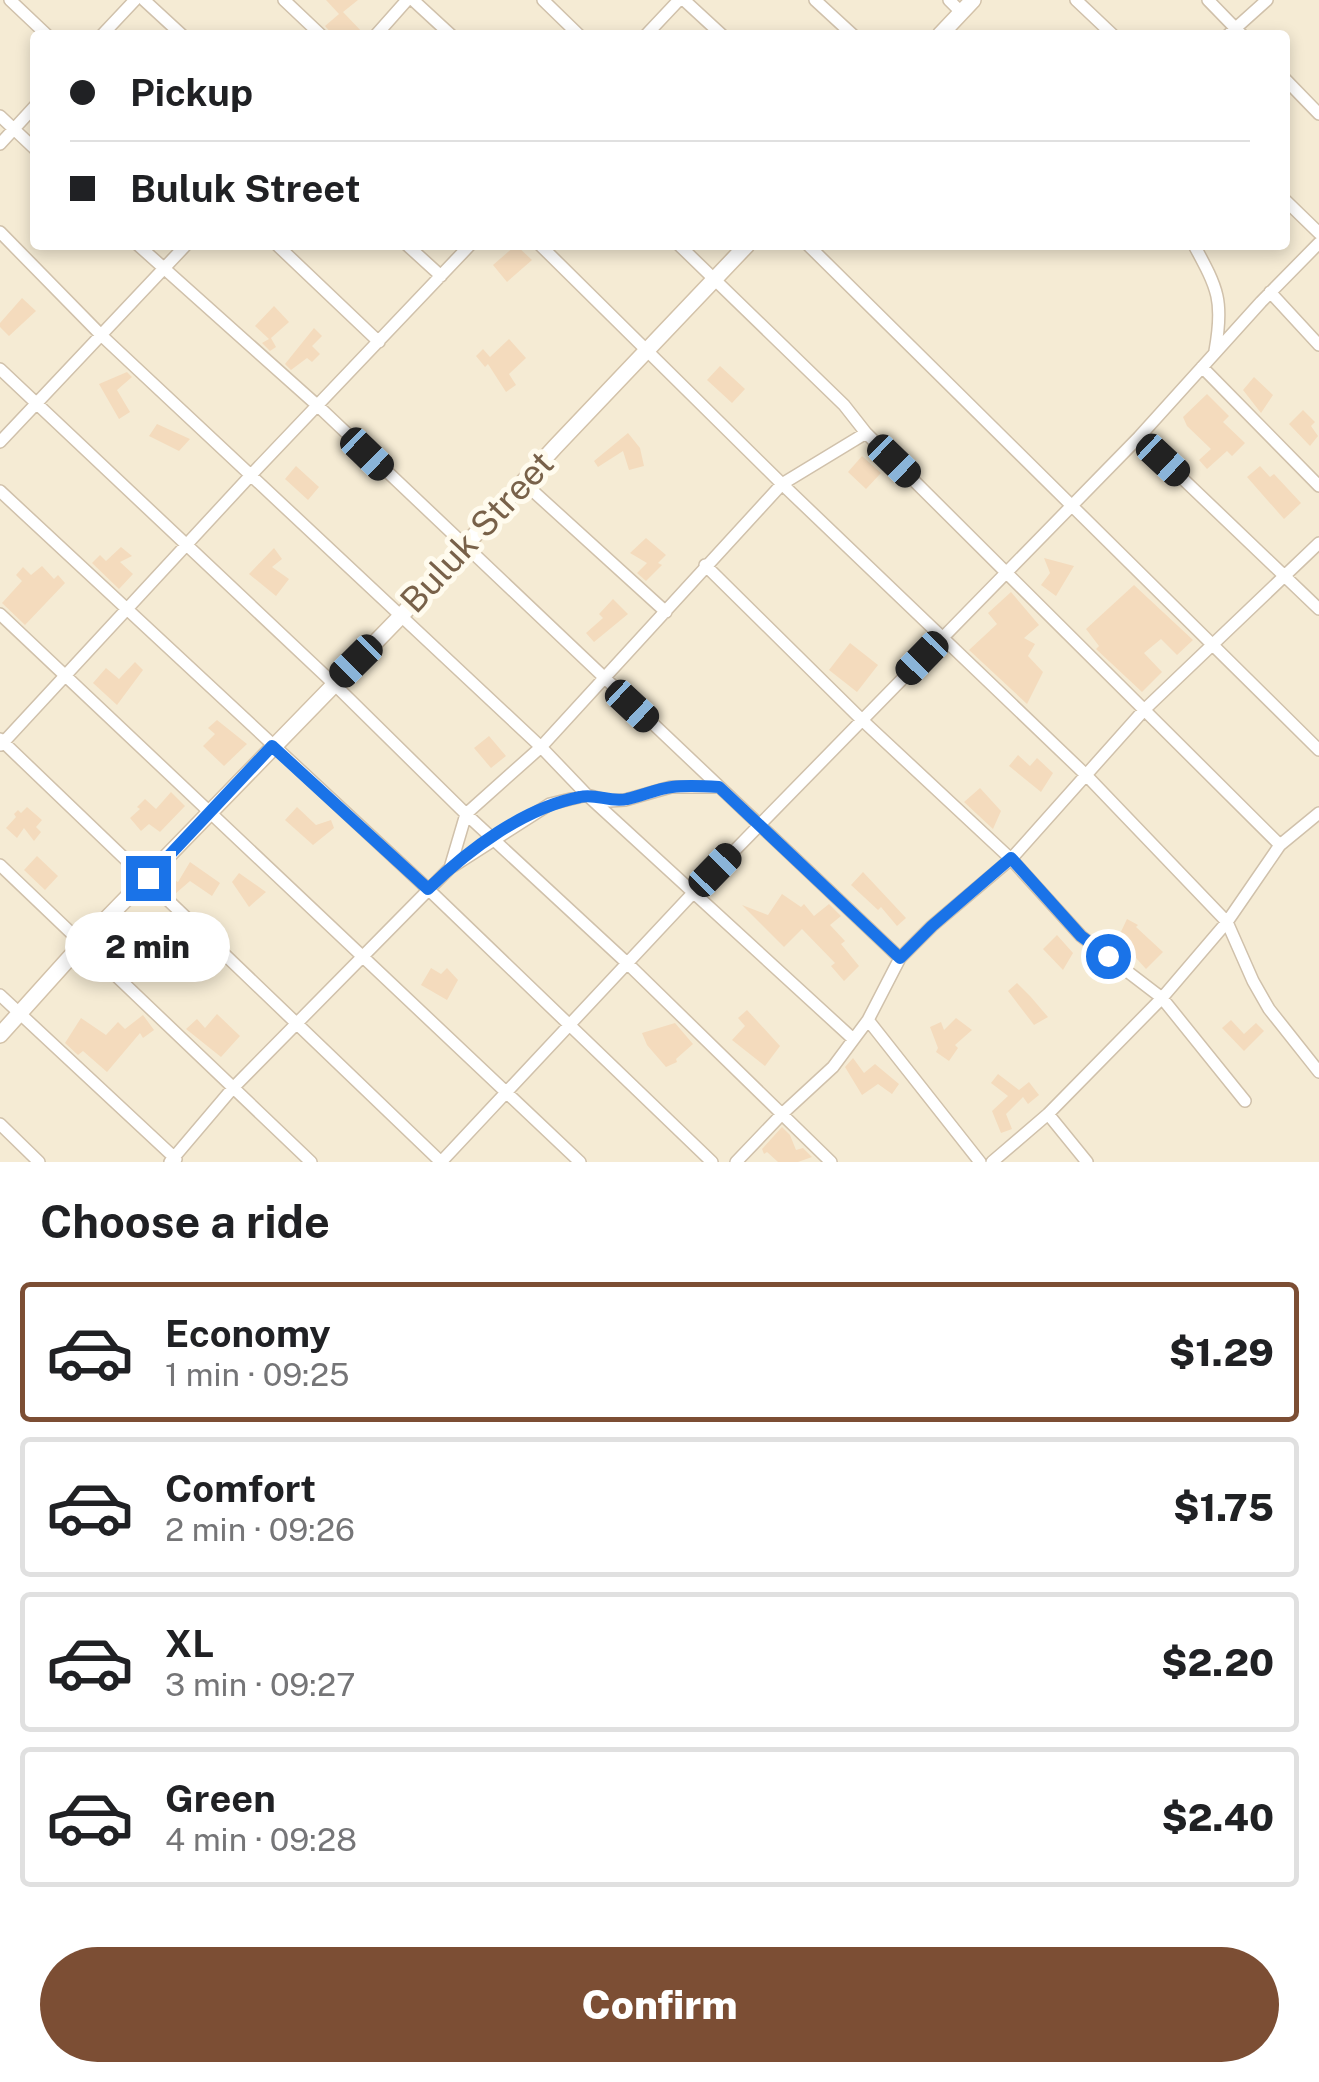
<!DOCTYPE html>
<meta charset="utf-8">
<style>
:root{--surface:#fff;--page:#f6f6f6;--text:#202124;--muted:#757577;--line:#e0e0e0;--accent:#7c4e34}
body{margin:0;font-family:"Public Sans",sans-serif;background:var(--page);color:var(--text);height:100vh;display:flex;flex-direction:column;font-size:38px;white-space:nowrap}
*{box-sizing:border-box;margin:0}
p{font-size:32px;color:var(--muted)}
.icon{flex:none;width:55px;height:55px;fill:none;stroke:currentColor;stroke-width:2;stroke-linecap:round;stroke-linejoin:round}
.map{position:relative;height:1162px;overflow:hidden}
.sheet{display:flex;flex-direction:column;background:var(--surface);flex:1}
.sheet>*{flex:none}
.top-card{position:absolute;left:30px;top:30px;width:1260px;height:220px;border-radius:10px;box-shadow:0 5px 15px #0003;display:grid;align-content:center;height:220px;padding:0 40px;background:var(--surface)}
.end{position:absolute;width:45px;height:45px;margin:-22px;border:12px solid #1a73e8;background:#fff;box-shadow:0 0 0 5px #fff}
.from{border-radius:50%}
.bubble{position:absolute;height:70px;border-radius:35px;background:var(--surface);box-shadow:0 5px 15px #0003;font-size:32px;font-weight:800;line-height:70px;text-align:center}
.car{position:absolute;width:30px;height:60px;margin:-30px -15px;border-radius:12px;box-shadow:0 0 8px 2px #0007;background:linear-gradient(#222 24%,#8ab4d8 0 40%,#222 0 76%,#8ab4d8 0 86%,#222 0)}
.top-card b{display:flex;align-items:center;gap:35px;height:95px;font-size:38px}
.top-card b+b{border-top:2px solid var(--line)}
.top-card i{width:25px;height:25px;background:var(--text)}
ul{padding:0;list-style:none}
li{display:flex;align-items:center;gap:30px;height:140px;margin:0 20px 15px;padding:0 20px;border:5px solid var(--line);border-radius:10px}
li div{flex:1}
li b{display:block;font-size:38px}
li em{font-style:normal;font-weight:800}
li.current{border-color:var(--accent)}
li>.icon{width:90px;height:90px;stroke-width:1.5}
h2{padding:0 40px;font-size:45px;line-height:120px}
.cta{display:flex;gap:20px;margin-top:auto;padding:20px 40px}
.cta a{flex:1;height:115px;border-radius:60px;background:var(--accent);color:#fff;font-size:40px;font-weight:800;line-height:115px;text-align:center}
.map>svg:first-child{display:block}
.residential{fill:#f5ebd4;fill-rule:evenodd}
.building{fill:#f4dbbd}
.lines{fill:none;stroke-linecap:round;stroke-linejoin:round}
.street-casing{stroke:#d0c1ab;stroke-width:14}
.secondary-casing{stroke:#d3c2a9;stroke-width:18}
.street{stroke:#fff;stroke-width:11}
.secondary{stroke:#fff;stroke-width:15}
.route{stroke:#1a73e8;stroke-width:12}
.labels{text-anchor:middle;stroke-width:10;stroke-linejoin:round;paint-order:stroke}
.street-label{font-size:35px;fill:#786149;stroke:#fffbee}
</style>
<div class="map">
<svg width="1319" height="1162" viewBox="0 0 1319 1162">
<rect width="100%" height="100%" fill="#fdf8e6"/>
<path class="residential" d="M0,0H1319V1162H0ZM35,35H1285V245H35Z"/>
<path class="building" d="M326,0H358L343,12L365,35H333L325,26L339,14Z
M516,245L532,260L507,282L493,265Z
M22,298L36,311L9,336L0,327V323Z
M274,306L289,322L271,338L276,347L270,351L262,343L269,339L255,326Z
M314,328L322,336L312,346L320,354L312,362L307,358L291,370L285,364Z
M509,339L526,358L509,374L516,385L506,392L488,364L485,367L476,356L483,349L490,357Z
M720,366L745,389L732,403L707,380Z
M127,372L132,377L117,390L130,412L119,419L99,384Z
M1254,377L1273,395L1261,413L1243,390Z
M1207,394L1229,416L1223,422L1245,443L1232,456L1227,451L1207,469L1199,460L1211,449L1187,426L1183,417Z
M1303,410L1315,422L1311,426L1318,436L1310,446L1289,424Z
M157,424L190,439L179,451L149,436Z
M628,433L640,448L644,466L629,470L623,451L598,467L594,461Z
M862,456L881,473L866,489L848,472Z
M296,466L319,487L308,500L285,479Z
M1260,466L1270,477L1274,474L1301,503L1284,519L1247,477Z
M646,538L666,555L658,563L662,565L646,581L637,573L647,563L630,553Z
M121,547L132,556L120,562L133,574L119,589L92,563L100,555L106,561Z
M274,548L282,559L272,567L289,579L276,596L249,574Z
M1044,558L1074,566L1056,596L1041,585L1050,573Z
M42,566L54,579L58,575L65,583L25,625L2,603L22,581L16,575L23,567L31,575Z
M1134,585L1193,640L1177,655L1161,639L1144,653L1162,672L1142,692L1096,649L1099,646L1086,629Z
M1011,592L1039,625L1024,638L1035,644L1028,656L1043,672L1027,704L969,650L997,624L988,613Z
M613,599L628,614L594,642L586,633L603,618L599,614Z
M850,643L878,665L857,692L829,670Z
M135,662L143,670L117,705L93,683L106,668L119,679Z
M217,720L247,744L224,766L203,746L215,734L208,728Z
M489,736L506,756L491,768L474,748Z
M1018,755L1030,766L1037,758L1053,773L1041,792L1009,766Z
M980,788L1001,811L993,829L964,802Z
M171,792L185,806L160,832L149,824L141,831L130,818L140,809L137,807L145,799L156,809Z
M27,807L42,820L36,827L41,832L34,841L24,828L17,838L6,828L16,817L14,814L18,810L21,813Z
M297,807L316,825L331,820L334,828L313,845L285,820Z
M37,856L58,876L45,890L24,870Z
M190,862L220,883L212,896L190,881L175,894L166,886L174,880L178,882Z
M863,872L906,918L897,926L881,907L878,910L851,885Z
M239,873L266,892L249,907L232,882Z
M782,894L801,907L804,904L814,916L829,904L841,916L830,925L845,941L841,944L859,966L844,981L831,966L835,963L802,929L784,947L742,905L768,915Z
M143,918L158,932L146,946L140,940L124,952L116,945L122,940L118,936L125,929L129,933Z
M1127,919L1138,925L1136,927L1163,952L1146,969L1118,938Z
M1057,935L1073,953L1063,970L1043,949Z
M431,968L441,974L447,968L458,980L447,1000L421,985Z
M1017,983L1030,996L1048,1017L1034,1025L1008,991Z
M747,1010L780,1046L765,1066L732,1040L745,1026L738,1018Z
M217,1014L240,1036L221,1057L186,1029L197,1019L205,1028Z
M143,1015L154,1030L143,1038L140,1033L107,1072L83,1051L78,1055L65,1043L81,1018L106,1035L118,1022L125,1029Z
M956,1018L972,1030L955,1045L958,1048L949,1061L936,1052L938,1048L930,1027L941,1022L944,1030Z
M1231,1020L1244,1034L1256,1023L1264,1031L1244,1051L1222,1028Z
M675,1023L693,1044L676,1059L677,1062L666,1067L647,1045L642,1033Z
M853,1058L864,1073L875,1064L899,1084L892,1094L878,1084L862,1095L845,1067Z
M998,1074L1019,1090L1029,1082L1039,1095L1028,1104L1023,1097L1006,1114L1012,1129L1001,1133L992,1111L1008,1096L991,1083Z
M782,1127L790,1135L796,1150L803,1148L812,1157L798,1162H778L767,1152L764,1154L762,1149Z"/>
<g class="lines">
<g class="street-casing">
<path id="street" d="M10,0L47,35
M144,0L182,35
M284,0L321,35
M413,0L451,35
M543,0L579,35
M684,0L722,35
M815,0L853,35
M949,0L961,12
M1076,0L1113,35
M1208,0L1242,35
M102,35L135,0
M376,35L407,0
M646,35L679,0
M1228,35L1267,0
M1285,79L1319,114
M0,116L35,149
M0,144L35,106
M1285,200L1319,233
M0,232L101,335L541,747L587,795L852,1038
M138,245L318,406L900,958
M277,245L379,342
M407,245L441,276
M540,245L782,484L1086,775L1227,922L1253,981L1269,1009L1319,1072
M679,245L844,405L866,433L1280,845
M808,245L1319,750
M1194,245C1218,289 1224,301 1215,351
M1270,292L1319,345
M1202,367L1319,486
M0,369L333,683L466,814L627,963L831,1162
M1139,437L1319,609
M0,442L186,245
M523,482L666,612
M0,491L428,889L712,1162
M705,565L862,720L1011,859L1081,936L1162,998L1245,1101
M0,614L580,1162
M0,739L441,1162L693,893L1139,437L1261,302L1319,243
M1,745L251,475L470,245
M0,865L311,1162
M450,868L550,804L587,795L609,801L625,800L671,787H718
M0,995L176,1159
M868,1020L980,1162
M1048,1114L1087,1162
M0,1124L39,1162
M170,1162L232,1089L450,868L466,814L541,747L782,484L866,433
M736,1162L782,1114L833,1067L868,1020L900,958L932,926L1011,859L1144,710L1319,543
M992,1162L1048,1114L1162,998L1227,922L1280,845L1319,813"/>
</g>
<g class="secondary-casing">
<path id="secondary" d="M940,35L973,0
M0,1035L81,945L400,617L555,447L747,245"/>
</g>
<use href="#street" class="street"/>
<use href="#secondary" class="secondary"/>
</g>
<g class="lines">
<path class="route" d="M148,878L272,746L428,889C469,849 524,808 580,797C596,793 610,803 627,799C642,796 656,789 672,787C687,785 703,786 719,787L900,958L932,926L1011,858L1081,936L1108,956"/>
</g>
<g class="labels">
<g class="street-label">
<text transform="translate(477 532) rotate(-47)" y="12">Buluk Street</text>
</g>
</g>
</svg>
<i class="end from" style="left:1108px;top:956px"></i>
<i class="end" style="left:148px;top:878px"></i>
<div class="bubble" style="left:65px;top:912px;width:165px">2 min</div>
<i class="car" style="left:367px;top:454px;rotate:134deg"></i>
<i class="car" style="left:1163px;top:460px;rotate:133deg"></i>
<i class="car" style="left:894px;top:461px;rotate:134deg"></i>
<i class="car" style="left:922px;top:658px;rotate:224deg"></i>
<i class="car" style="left:356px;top:661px;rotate:225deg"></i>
<i class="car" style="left:632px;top:706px;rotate:133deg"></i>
<i class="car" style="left:715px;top:870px;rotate:44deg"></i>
<div class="top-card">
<b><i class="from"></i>Pickup</b>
<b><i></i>Buluk Street</b>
</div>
</div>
<section class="sheet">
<h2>Choose a ride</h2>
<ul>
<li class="current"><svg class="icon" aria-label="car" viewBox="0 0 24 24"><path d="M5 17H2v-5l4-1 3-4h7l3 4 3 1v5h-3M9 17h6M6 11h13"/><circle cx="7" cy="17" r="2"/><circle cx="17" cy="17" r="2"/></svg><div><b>Economy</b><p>1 min · 09:25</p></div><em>$1.29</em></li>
<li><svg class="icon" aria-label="car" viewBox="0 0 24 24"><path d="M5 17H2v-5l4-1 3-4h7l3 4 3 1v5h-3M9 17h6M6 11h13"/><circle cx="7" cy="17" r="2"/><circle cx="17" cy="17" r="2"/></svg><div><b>Comfort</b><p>2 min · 09:26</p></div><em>$1.75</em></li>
<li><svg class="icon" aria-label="car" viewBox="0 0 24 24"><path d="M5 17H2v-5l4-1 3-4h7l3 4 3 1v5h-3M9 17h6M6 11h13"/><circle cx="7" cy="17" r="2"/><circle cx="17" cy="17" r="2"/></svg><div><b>XL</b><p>3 min · 09:27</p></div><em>$2.20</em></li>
<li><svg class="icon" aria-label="car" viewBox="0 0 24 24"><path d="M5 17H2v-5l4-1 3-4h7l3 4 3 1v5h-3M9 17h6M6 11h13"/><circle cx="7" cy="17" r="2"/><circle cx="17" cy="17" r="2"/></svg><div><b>Green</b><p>4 min · 09:28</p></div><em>$2.40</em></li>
</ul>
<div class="cta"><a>Confirm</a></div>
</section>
